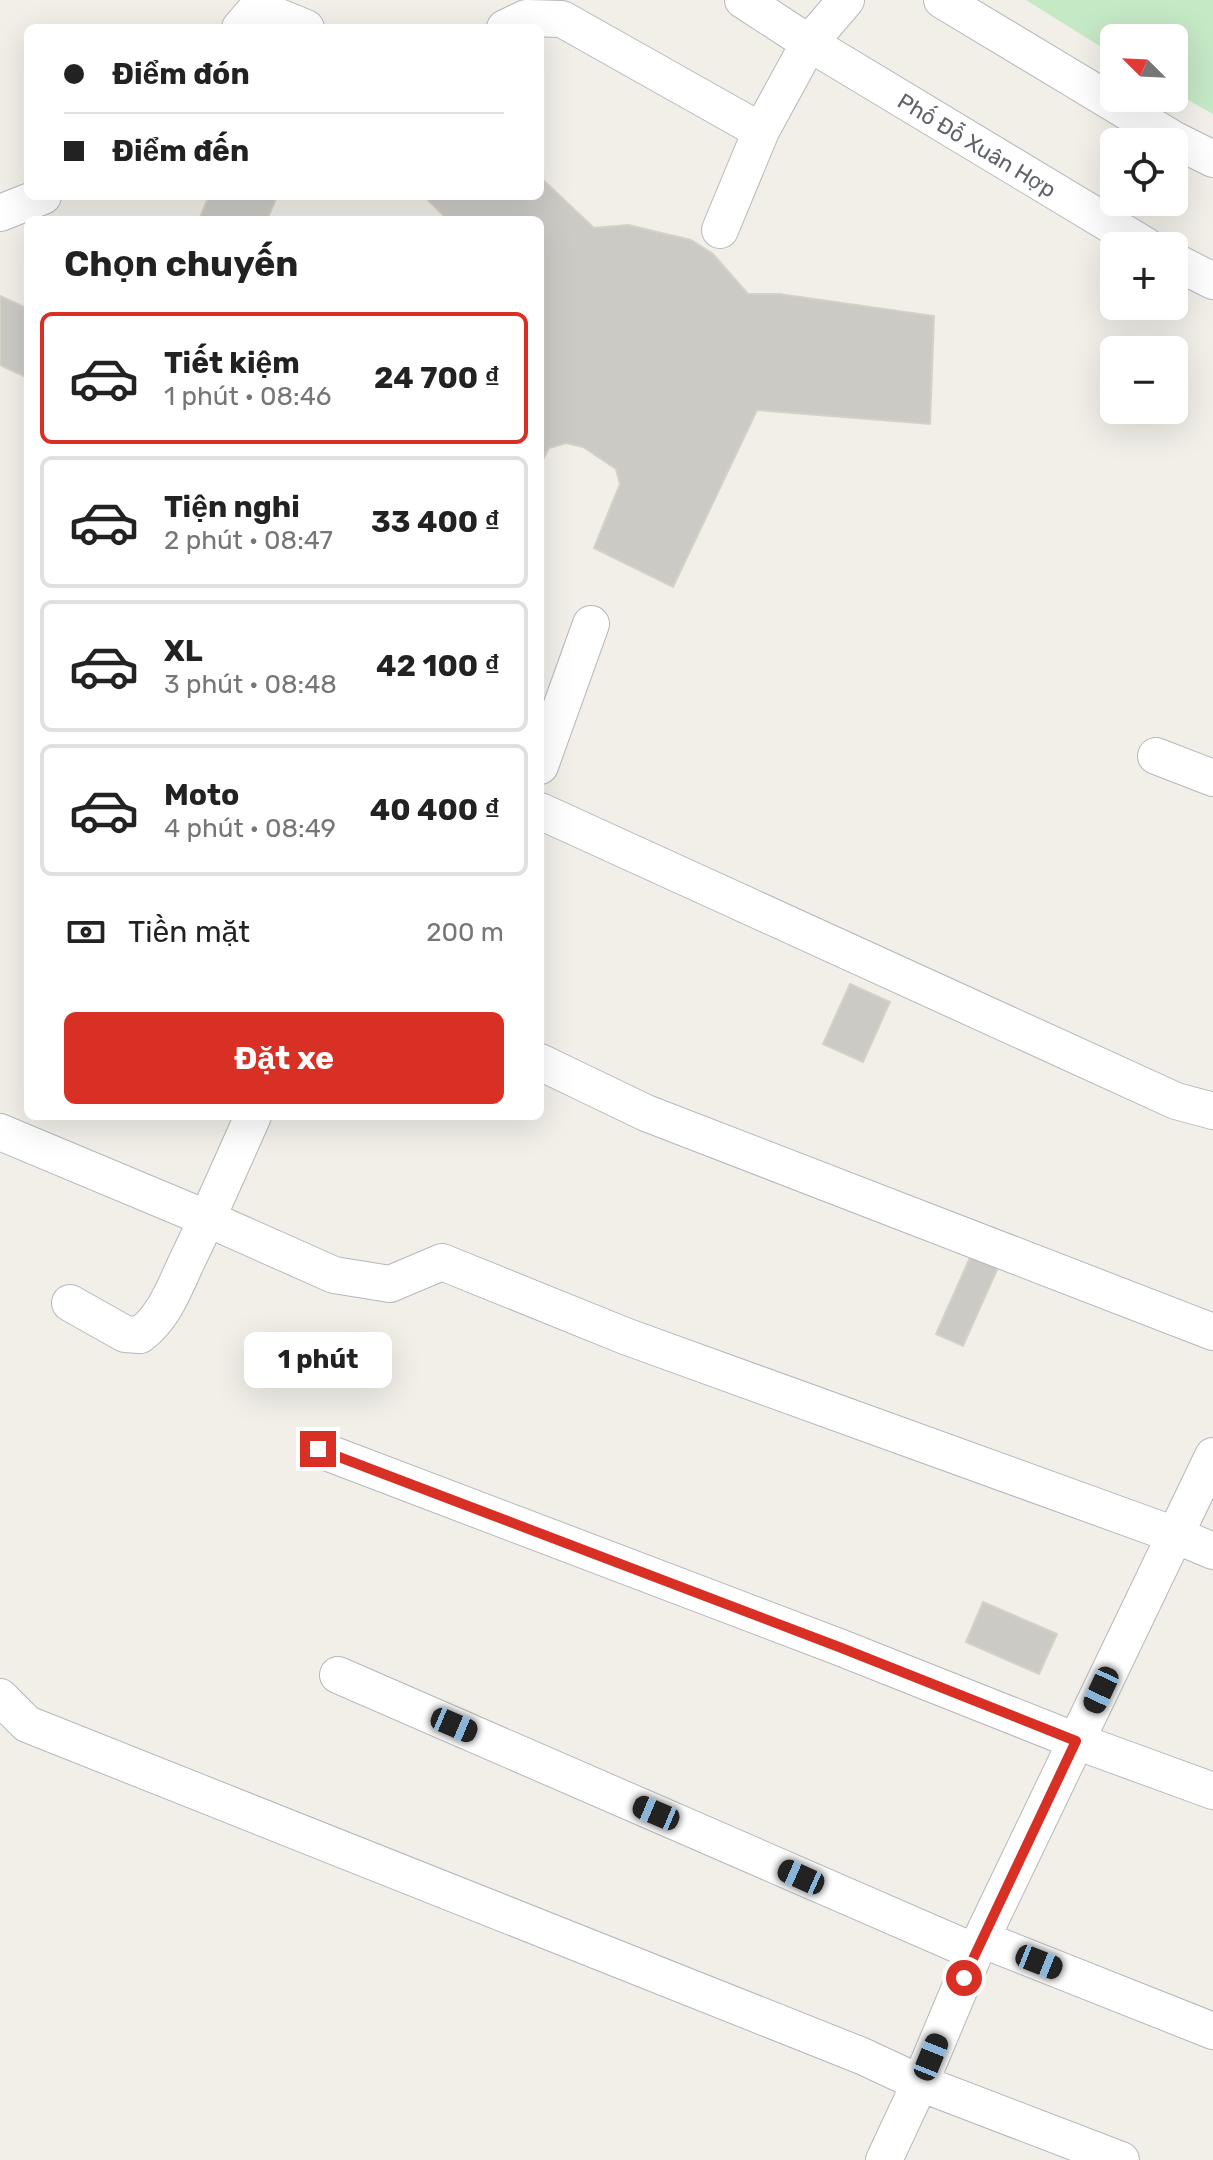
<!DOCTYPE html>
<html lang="vi">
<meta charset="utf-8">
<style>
:root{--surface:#fff;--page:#f6f6f6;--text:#222;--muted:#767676;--line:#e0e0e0;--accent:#d93025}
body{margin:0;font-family:Rubik,sans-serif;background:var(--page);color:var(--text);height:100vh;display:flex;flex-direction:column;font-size:30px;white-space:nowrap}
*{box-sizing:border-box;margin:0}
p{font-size:26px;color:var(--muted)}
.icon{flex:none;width:44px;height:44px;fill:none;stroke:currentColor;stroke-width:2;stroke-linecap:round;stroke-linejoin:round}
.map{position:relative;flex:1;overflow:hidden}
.side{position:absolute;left:24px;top:216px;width:520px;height:904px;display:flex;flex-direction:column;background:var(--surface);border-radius:12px;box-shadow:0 8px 32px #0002}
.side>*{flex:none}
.hud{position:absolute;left:24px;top:24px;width:520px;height:176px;border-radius:12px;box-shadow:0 8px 32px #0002;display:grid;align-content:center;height:176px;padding:0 40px;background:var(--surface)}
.needle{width:52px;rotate:294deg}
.buttons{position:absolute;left:1100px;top:24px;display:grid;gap:16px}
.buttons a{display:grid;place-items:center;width:88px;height:88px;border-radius:12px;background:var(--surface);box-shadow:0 8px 32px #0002;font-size:40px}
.end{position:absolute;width:36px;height:36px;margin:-18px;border:10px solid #d93025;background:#fff;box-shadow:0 0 0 4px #fff}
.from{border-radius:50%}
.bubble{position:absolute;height:56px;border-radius:12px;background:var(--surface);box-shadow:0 8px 32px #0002;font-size:26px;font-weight:700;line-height:56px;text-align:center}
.car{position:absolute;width:24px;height:48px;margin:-24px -12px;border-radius:10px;box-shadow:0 0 6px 2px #0007;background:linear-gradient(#222 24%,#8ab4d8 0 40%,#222 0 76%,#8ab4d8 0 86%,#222 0)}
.hud b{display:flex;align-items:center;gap:28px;height:76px;font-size:30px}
.hud b+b{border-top:2px solid var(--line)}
.hud i{width:20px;height:20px;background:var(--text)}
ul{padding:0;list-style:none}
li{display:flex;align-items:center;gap:24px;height:132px;margin:0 16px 12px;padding:0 24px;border:4px solid var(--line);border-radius:12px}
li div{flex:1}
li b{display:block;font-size:30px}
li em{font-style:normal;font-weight:700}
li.selected{border-color:var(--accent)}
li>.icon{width:72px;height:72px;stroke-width:1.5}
h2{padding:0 40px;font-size:36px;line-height:96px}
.pay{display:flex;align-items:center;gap:20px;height:88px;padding:0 40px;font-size:30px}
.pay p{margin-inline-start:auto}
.cta{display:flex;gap:16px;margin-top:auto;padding:16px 40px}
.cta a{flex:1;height:92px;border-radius:12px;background:var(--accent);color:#fff;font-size:32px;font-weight:700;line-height:92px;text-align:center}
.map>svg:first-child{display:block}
.green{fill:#c5e8c5}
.building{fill:#cccac5;stroke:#d6d1c6;stroke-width:2}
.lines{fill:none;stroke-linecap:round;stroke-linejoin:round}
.minor-casing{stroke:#b5b8bc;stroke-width:38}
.minor{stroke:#fff;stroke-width:36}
.route{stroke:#d93025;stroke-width:10}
.labels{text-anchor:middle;stroke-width:6;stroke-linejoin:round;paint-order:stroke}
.street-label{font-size:22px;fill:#5f6368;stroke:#fff}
</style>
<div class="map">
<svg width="1213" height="2160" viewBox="0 0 1213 2160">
<rect width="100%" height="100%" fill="#f1efe8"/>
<path class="green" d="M1026,0H1213V114L1174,92V38H1114V55Z"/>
<path class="building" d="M540,177L594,228L628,225L691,240L713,254L748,294H779L934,316L930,424L757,410L673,587L594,548L620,484L616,469L583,447L566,443L549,448L540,465V220H448L424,196H540Z
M209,196H277L267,220H199Z
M0,296L28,309V378L0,365Z
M850,984L890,1002L863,1062L823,1044Z
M973,1251L1000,1263L963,1346L936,1334Z
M983,1602L1057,1634L1039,1674L966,1642Z"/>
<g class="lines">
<g class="minor-casing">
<path id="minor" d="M743,0L809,43L1146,246
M942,0L1173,139L1213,159
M240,28L252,14L279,17L306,28
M505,28L526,18L562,19L761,131
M0,213L43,196
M720,230L761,131L809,43L846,0
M1174,261L1213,281
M1156,756L1213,778
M540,766L591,624
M540,811L1176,1101L1213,1111
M540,1062L646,1113L1213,1332
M0,1132L208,1219L334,1275L390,1284L442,1262L625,1336L1175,1535L1213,1551
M70,1303L125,1334L140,1335C164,1317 174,1289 186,1263C210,1214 231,1165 253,1116
M318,1449L839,1647L1076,1741L1213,1791
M338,1675L975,1952
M0,1697L27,1724L862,2056L920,2083L1121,2160
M981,1939L1213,2031
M884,2160L920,2083L975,1952L1213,1456"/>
</g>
<use href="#minor" class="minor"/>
</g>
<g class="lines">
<path class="route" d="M318,1449L839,1647L1076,1741L964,1978"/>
</g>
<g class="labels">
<g class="street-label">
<text transform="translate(977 145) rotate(31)" y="8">Phố Đỗ Xuân Hợp</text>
</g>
</g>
</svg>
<div class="buttons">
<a><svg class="needle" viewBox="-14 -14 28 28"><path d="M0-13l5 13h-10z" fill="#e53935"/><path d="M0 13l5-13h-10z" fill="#767676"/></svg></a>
<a><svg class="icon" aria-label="locate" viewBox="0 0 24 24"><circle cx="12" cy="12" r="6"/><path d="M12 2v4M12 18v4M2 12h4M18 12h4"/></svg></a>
<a>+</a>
<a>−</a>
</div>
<i class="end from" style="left:964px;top:1978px"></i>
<i class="end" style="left:318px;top:1449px"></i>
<div class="bubble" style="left:244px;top:1332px;width:148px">1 phút</div>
<i class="car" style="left:1101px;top:1690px;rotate:205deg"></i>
<i class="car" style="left:454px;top:1725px;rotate:113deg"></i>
<i class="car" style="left:656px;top:1813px;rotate:293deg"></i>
<i class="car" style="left:801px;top:1877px;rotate:294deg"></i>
<i class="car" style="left:1039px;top:1962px;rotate:112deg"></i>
<i class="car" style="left:931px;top:2057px;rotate:22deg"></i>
<div class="hud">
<b><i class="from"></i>Điểm đón</b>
<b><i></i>Điểm đến</b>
</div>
<section class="side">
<h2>Chọn chuyến</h2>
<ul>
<li class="selected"><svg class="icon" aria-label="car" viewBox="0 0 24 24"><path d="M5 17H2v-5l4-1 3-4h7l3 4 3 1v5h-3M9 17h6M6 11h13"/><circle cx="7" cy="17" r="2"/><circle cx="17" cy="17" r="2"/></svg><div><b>Tiết kiệm</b><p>1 phút · 08:46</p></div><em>24 700 ₫</em></li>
<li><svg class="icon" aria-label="car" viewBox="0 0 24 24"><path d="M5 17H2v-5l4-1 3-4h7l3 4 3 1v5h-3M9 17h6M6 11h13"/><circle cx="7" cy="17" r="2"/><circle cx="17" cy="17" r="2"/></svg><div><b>Tiện nghi</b><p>2 phút · 08:47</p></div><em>33 400 ₫</em></li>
<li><svg class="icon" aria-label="car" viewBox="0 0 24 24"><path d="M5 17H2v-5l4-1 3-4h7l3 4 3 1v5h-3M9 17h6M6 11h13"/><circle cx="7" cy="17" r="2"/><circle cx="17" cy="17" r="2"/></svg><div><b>XL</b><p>3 phút · 08:48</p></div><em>42 100 ₫</em></li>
<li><svg class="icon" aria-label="car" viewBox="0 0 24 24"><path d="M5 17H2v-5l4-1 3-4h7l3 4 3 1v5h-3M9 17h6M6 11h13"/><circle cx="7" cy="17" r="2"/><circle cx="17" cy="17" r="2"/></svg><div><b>Moto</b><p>4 phút · 08:49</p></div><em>40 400 ₫</em></li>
</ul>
<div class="pay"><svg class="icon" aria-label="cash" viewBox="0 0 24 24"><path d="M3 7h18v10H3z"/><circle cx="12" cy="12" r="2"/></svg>Tiền mặt<p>200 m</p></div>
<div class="cta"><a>Đặt xe</a></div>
</section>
</div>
